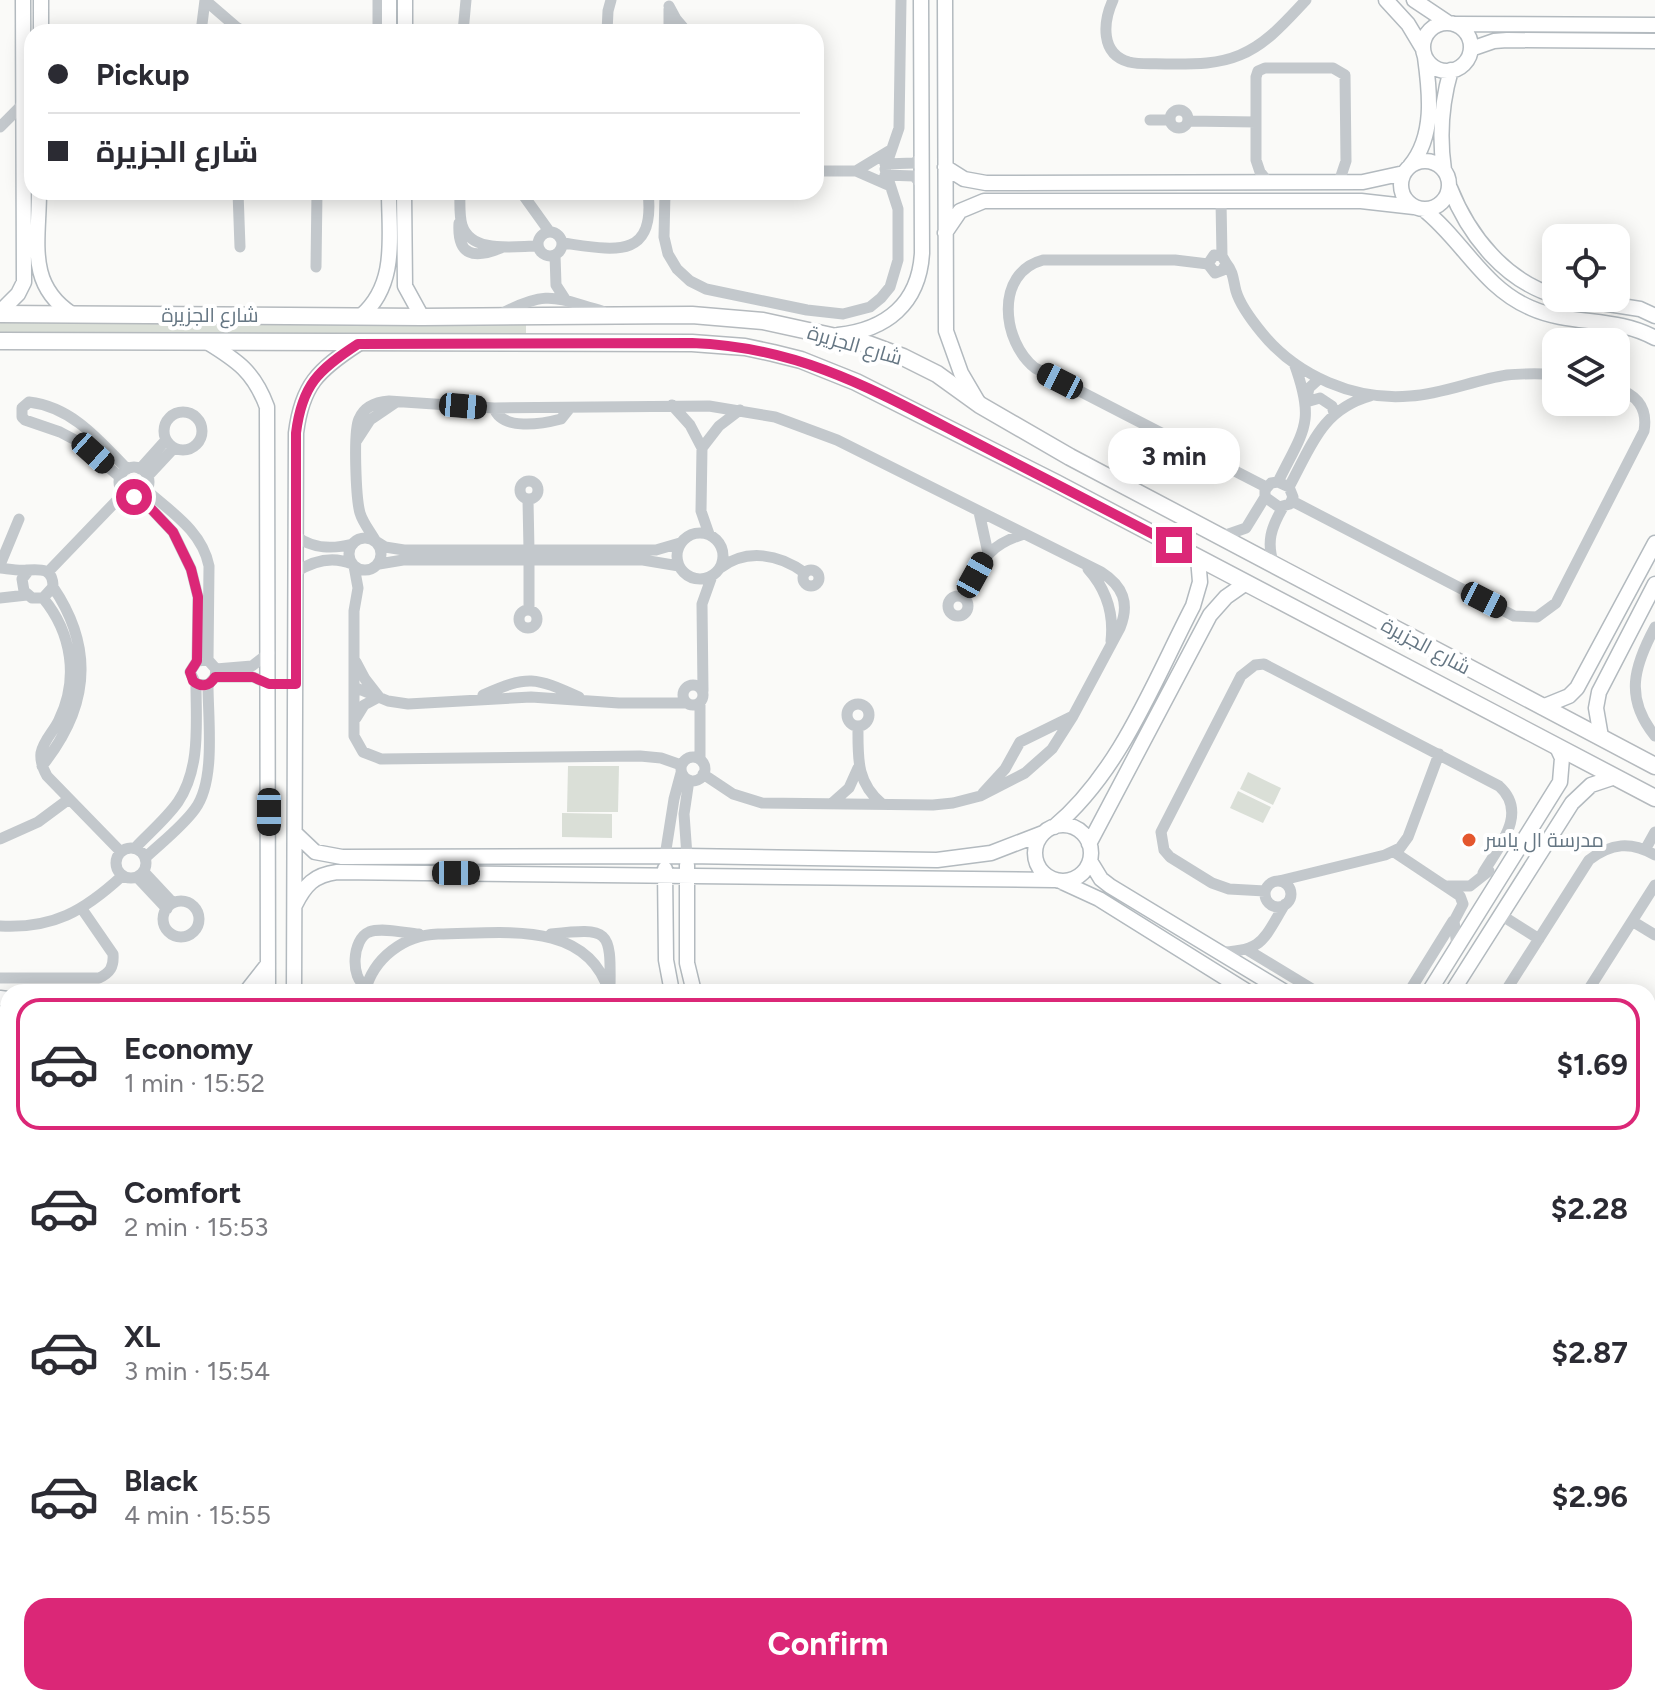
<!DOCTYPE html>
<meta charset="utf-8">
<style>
:root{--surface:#fff;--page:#f2f2f3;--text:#2b2b33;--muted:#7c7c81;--line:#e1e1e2;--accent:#db2777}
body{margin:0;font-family:Figtree,Cairo,sans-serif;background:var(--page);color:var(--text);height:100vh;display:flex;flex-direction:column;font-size:30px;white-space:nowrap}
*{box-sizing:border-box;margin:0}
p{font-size:26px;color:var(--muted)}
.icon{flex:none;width:44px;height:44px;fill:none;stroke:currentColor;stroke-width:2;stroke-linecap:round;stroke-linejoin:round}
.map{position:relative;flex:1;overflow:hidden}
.panel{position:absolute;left:0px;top:984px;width:1656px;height:722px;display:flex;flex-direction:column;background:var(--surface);border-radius:24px 24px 0 0;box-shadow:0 4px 20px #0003}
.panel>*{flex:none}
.banner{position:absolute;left:24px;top:24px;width:800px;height:176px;border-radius:24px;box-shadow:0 4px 20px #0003;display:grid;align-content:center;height:176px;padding:0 24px;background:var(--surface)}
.fabs{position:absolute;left:1542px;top:224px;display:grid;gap:16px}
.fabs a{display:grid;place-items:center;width:88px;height:88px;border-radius:16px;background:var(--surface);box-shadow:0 4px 20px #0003;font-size:40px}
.end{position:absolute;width:36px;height:36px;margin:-18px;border:10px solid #db2777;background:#fff;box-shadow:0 0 0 4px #fff}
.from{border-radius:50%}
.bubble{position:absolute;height:56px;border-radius:24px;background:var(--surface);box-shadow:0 4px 20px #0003;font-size:26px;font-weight:700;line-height:56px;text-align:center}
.car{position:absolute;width:24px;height:48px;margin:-24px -12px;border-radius:10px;box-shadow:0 0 6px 2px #0007;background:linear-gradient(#222 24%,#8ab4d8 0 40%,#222 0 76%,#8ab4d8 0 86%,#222 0)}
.banner b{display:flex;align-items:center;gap:28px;height:76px;font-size:30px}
.banner b+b{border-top:2px solid var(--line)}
.banner i{width:20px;height:20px;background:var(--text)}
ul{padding:14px 0 0;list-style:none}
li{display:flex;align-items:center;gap:24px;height:132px;margin:0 16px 12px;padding:0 8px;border:4px solid transparent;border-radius:24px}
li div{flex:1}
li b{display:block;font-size:30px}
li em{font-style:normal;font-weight:700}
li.current{border-color:var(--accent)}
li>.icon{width:72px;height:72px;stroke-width:1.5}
.button{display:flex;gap:16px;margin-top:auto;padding:16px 24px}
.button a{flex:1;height:92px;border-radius:24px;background:var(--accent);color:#fff;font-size:32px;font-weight:700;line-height:92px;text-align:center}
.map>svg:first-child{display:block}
.green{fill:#dadfd7}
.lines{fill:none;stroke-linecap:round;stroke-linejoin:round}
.secondary-casing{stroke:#b3babf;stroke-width:17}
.primary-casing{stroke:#b5babe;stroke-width:19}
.street{stroke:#c3c8cc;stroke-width:11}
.secondary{stroke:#fff;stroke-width:14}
.primary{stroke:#fff;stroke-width:16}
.route{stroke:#db2777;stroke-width:10}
.poi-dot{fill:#e4572e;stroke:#fff;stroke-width:3}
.labels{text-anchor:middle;stroke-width:8;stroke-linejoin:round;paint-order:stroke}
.street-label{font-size:20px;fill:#657683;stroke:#fff}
.poi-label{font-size:20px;fill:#657683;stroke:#fff;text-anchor:start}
</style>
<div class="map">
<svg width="1655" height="1705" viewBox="0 0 1655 1705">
<rect width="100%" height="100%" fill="#fafaf8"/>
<path class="green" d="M0,318L526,325V336L0,333Z
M568,766H619L618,812H567Z
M1248,772L1281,788L1273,805L1240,789Z
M1238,791L1271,807L1263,823L1230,808Z
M562,813L612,814V838L562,837Z"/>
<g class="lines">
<g class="secondary-casing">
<path id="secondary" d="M41,0V32
M389,0V32
M945,0L946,331L961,373L978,402
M1386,0L1408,24L1423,49
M1414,0L1447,22
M1423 47a24 24 0 1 1 48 0a24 24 0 1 1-48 0Z
M1455,24L1655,25
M405,32V0
M1471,49L1494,41L1507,40L1655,41
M1401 185a24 24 0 1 1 48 0a24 24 0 1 1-48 0Z
M1410,166C1435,136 1430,93 1425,57
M945,167L964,179L986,183L1363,182L1404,173
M1444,170C1439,136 1441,104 1451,70
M1450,188C1469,236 1505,281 1556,296
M39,192C39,241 26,284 72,314
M404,192L405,286L422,317
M1423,209C1462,239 1483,288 1531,308C1571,326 1616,316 1655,338
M945,233L960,211L984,201H1361L1414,207
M1570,298L1640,309L1655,316
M0,312L18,294L24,282L23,0
M361,316C398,284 389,236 389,192
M838,335C886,330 919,304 922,253L921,0
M207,342C238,361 254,372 267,407L268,992
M1542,707L1569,696L1577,688L1655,543
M1601,737L1596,708L1599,692L1655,584
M1035 853a28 28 0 1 1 56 0a28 28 0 1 1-56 0Z
M1054,827C1120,772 1154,681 1193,606L1200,582L1198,558
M295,833L315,852L342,857L687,856L937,860L991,853L1043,833
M1089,844L1210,615L1226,597L1246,583
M1090,861L1101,879L1110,886L1285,992
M687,865V963L694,992
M665,869L666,960L672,992
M1062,882L1099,899L1248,992
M295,905C305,885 314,875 337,872L1054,880
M246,992L268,964
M294,992L296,433C302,385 318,370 358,344
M1429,992L1560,782L1562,758L1557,747
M1452,992L1572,803L1591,785L1615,777
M0,998L8,999
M0,1018L8,1017
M1648,1189L1655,1178
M1648,1239L1655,1228
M656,1698L662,1705
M0,1703L151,1704L269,1698L361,1705
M611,1705L617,1698
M1000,1705V1698
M1020,1705V1698
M1327,1705L1331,1698
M1357,1705L1361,1698"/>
</g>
<g class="primary-casing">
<path id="primary" d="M0,314L422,317L692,315L763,321L868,344L903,357L937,374L980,405L1070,457L1655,766
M0,341L692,343L745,347L773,353L801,360L856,382L1056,483L1655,798"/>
</g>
<path class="street" d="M205,0L242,32
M378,0V32
M1113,0C1103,22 1100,54 1129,62C1141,65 1154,63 1166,64C1192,64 1216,65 1240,55C1267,44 1286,21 1306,0
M669,6L676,19L687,32
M201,32L205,0
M211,32L238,28
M463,32L466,0
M607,32L608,11L611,0
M669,32V9
M1170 119a9 9 0 1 1 18 0a9 9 0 1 1-18 0Z
M1150,120H1170
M1188,121L1256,122
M0,127L24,103
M885,164L914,163L922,158
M816,171H856L888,185
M856,171L889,151
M885,175L914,176L922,185
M1268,182L1260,172L1256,160V77L1258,71L1265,68H1333L1345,75L1346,161L1339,182
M238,192L240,247
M460,192C460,202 459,215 462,225C471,254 514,246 538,246
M521,192L549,231
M665,192L664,237L668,254L677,269L690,281L706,289L807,310L843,314L870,307L881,298L890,287L898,260V209L885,169L899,128L901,0
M1221,201L1222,256
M459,223C457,256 474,259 501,248
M538 244a12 12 0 1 1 24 0a12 12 0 1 1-24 0Z
M563,243C613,250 656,261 648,192
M555,255L556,285L565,299
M1226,263C1234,273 1233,280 1236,291C1240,305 1253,322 1262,333C1297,376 1355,401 1410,396C1443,394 1474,380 1507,375C1523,373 1540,374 1556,374
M1208,264L1214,255L1222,256L1226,263L1223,270L1215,273L1208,264L1175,260H1043C994,273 1002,342 1035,368L1266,487
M316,267L317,192
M501,314C548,289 555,298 602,311
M1319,379L1309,388L1306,402L1320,398L1332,406L1334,413
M672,405L690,425L702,448L701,511L709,534
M494,408C502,431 542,424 561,419L569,409
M164 431a19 19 0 1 1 38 0a19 19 0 1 1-38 0Z
M357,440L370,420L395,403
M702,448L719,426L740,410
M119 482a15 15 0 1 1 30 0a15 15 0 1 1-30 0Z
M140,469L166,440
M120,477L77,441L60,432L25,420L22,417V408L29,402C72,407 99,440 127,469
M147,477L174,448
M520 490a9 9 0 1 1 18 0a9 9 0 1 1-18 0Z
M1278,482C1304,429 1316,423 1294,363
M1289,487L1278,482L1271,483L1265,490V497L1279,507L1290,504L1293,497L1289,487C1311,447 1321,410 1370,396
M146,490C171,512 202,531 209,566L208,660
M139,496L173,532L191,569L198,597L197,661L190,672L196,684L208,685L215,677L216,669L208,660L197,661
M528,500L529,550
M1292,501L1514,616L1537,617L1556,603L1644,431C1648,408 1637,395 1616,388
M979,512L988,553
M677 556a23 23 0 1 1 46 0a23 23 0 1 1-46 0Z
M296,536C312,549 334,549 353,544
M1220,537L1246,528L1265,497
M349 554a16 16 0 1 1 32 0a16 16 0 1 1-32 0Z
M375,540C370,531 363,523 360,513C356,499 353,431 359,419C364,407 376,402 389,401L494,408L709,406L775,417L837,440L1101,572C1123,586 1130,603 1120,628L1073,716L1052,749L1025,773L980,796L953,803L933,805L762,803L733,794L703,774
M377,542L385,547L404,550H656L680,543
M379,564L403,560H643L679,566
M0,565L19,519
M1274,565C1266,542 1271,528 1283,507
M354,566L358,588L354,611V736L363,752L381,759L640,756L661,758L681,765
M0,568C9,569 18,571 27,570C41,569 53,568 53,587L43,598H32L24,591L22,579L29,570
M720,568C747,548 779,554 805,573
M1088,569C1106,589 1114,614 1111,641
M803 578a8 8 0 1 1 16 0a8 8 0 1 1-16 0Z
M48,572L124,493
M296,572C313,561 333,556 352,564
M948 606a10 10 0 1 1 20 0a10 10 0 1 1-20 0Z
M963,597C982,563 985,546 1024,534
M0,598L27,595
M43,598C72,633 79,679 59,720C54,731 43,741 41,753C40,762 43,769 47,776L121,852
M529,610V560
M519 619a9 9 0 1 1 18 0a9 9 0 1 1-18 0Z
M1655,627C1634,666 1624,698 1655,736
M356,662L365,679L379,697L364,705L356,718
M216,669L252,666L269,653
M215,677H253L269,684
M683 695a10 10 0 1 1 20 0a10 10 0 1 1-20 0Z
M354,687L388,701L408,704L531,697L619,703H687
M703,691L702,604L712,576
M483,695C529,675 534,677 579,697
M700,703V759
M847 715a11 11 0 1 1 22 0a11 11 0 1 1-22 0Z
M858,726C858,758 856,782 882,804
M681 769a12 12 0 1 1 24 0a12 12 0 1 1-24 0Z
M42,766C88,709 95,649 53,587
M983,793L1005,769L1020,742L1073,716
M831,804L849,788L858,768
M0,839L38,822L69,799
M116 863a15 15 0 1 1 30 0a15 15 0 1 1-30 0Z
M135,848C149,833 166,819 178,802C201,768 196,723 196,684
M1645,850L1655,832
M1394,852L1460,896L1463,904L1454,921L1457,947
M665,856L674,799L681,773
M687,856L684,814L689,780
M145,858C162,842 182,827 195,809C216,781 208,720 208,685
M144,872L173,903
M137,877L167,909
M1279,881L1385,855L1400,848L1408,837L1439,754
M1265 894a13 13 0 1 1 26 0a13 13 0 1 1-26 0Z
M1448,886H1470L1489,871
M1265,891L1229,889L1212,883L1170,857L1164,850L1161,832L1241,676L1255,665L1264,664L1499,786C1529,813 1499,846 1483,873
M163 919a18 18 0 1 1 36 0a18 18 0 1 1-36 0Z
M1501,915L1539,939
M1632,921L1655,935
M0,926C53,929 84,911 122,876
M551,934C609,928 611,929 610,987
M1246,949L1317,992
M1217,952C1263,952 1263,940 1285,904
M0,978H99C110,973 114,967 113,954L82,909
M366,986C350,979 352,939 369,932C382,927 405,933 419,934
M365,992C373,958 404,935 438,934C499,934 587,918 609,992
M1409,992L1453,921
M1505,992L1589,860C1611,843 1631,841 1655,855
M1587,992L1655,885
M8,1086L4,1099L3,1199L8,1218
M1648,1095L1655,1085
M1648,1276L1655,1265
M1648,1378L1655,1383
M0,1533H8
M0,1544L8,1543
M1648,1545L1655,1544
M1648,1588L1655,1577
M1093,1698L1095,1705
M1120,1698L1123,1705
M1228,1698L1231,1705
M775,1705V1698
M786,1705V1698
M1244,1705L1248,1698
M1377,1705L1382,1698
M1576,1705L1580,1698"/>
<use href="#secondary" class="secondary"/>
<use href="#primary" class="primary"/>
</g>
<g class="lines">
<path class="route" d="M134,497L139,496L173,532L191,569L198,597L197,661L190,672L193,681C201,688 210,686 215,677H253L269,684H296V433C302,385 318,370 358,344L692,343C800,347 874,390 967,438C1036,474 1105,509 1174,545"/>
</g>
<circle class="poi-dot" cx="1469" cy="840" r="8"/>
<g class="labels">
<g class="street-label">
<text x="210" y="322">شارع الجزيرة</text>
<text transform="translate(855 345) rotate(16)" y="7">شارع الجزيرة</text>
<text transform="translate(1426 646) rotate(28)" y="7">شارع الجزيرة</text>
</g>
<g class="poi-label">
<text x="1485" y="847">مدرسة ال ياسر</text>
</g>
</g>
</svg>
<div class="fabs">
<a><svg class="icon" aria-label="locate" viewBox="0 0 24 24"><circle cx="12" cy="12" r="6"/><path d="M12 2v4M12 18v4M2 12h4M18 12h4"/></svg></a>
<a><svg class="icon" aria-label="layers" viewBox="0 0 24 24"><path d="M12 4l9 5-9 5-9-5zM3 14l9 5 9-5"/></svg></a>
</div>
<i class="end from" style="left:134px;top:497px"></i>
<i class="end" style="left:1174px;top:545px"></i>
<div class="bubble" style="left:1108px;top:428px;width:132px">3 min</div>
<i class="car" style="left:1060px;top:381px;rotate:297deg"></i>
<i class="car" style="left:463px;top:406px;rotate:95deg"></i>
<i class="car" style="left:93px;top:453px;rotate:132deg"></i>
<i class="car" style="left:975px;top:575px;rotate:29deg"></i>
<i class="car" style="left:1484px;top:600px;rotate:117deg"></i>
<i class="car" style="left:269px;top:812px;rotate:180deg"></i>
<i class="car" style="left:456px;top:873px;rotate:90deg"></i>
<div class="banner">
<b><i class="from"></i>Pickup</b>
<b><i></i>شارع الجزيرة</b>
</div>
<section class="panel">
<ul>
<li class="current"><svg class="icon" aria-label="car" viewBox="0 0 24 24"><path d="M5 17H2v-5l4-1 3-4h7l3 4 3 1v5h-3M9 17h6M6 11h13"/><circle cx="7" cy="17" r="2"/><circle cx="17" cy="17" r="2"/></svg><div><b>Economy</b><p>1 min · 15:52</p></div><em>$1.69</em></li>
<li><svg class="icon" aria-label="car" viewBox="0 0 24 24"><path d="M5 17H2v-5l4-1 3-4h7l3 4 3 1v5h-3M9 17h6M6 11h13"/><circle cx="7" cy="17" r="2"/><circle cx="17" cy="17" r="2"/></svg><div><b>Comfort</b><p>2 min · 15:53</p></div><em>$2.28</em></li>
<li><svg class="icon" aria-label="car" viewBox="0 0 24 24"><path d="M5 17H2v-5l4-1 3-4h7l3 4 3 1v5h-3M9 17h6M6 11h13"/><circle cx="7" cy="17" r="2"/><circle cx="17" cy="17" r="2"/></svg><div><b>XL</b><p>3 min · 15:54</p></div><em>$2.87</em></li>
<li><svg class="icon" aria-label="car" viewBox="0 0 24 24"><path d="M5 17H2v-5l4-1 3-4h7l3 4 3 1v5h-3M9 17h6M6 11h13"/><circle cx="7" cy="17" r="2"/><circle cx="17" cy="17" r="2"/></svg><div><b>Black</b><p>4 min · 15:55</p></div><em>$2.96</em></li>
</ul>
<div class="button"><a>Confirm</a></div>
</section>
</div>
